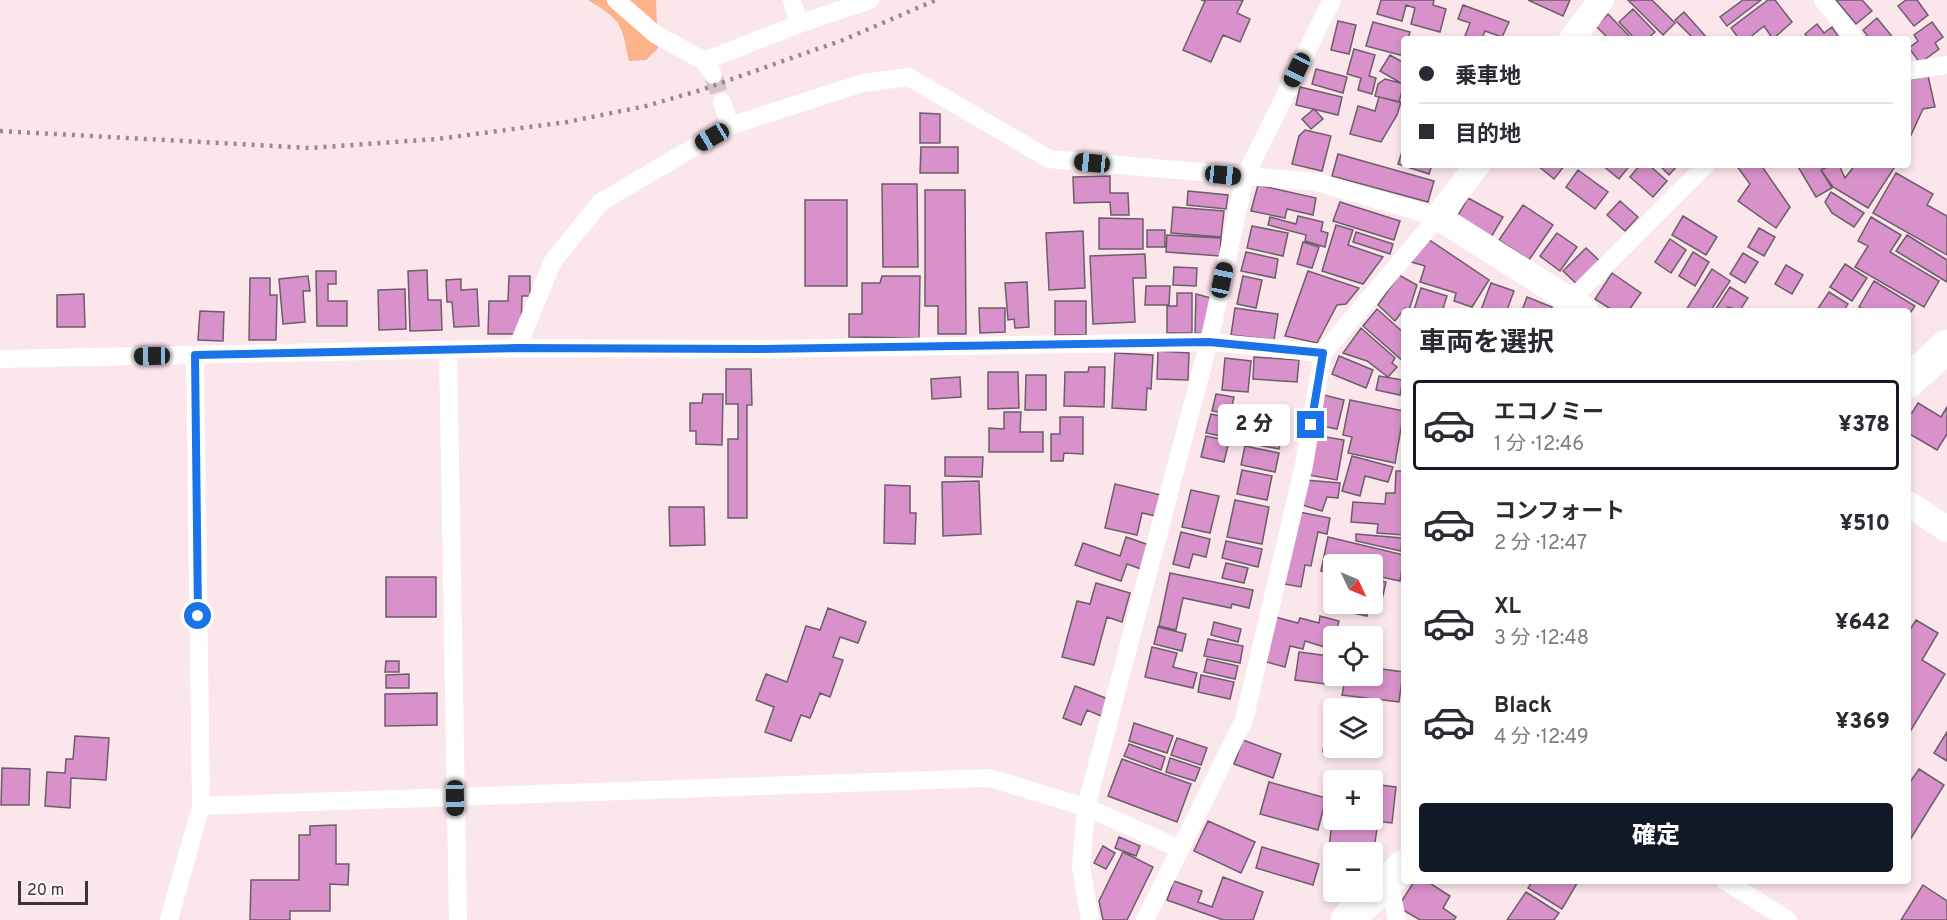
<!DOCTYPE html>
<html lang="ja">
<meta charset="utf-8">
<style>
:root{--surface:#fff;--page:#f2f2f3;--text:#2b2b33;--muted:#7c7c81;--line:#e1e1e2;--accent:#111827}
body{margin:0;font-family:Overpass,"Noto Sans JP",sans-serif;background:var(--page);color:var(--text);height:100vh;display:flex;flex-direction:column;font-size:22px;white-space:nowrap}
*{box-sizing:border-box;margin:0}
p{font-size:20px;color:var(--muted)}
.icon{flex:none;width:33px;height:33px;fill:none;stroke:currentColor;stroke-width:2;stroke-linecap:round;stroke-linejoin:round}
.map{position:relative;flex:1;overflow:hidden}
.side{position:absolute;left:1401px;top:308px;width:510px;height:576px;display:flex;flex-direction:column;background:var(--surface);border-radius:6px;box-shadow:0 3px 9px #0003}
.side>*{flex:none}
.top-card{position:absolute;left:1401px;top:36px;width:510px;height:132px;border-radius:6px;box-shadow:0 3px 9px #0003;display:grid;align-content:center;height:132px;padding:0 18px;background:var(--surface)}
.needle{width:39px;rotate:134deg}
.tools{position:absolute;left:1323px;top:554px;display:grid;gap:12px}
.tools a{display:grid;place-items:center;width:60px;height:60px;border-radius:6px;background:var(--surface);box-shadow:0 3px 9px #0003;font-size:30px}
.scale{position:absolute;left:18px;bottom:15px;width:70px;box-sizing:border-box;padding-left:6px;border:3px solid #3c3436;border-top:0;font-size:16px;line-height:21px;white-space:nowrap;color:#3c3436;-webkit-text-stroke:4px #fdf8fa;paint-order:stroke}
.end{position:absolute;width:27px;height:27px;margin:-14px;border:8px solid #1a73e8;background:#fff;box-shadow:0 0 0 3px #fff}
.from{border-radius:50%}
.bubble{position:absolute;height:42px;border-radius:6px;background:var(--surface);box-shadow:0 3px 9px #0003;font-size:20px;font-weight:800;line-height:42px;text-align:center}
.car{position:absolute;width:18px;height:36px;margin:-18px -9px;border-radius:8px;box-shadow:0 0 4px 2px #0007;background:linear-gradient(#222 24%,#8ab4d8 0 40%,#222 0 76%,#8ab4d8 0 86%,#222 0)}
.top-card b{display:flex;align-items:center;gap:21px;height:57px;font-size:22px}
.top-card b+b{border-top:2px solid var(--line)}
.top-card i{width:15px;height:15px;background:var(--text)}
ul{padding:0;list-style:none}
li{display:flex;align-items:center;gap:18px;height:90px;margin:0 12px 9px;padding:0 6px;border:3px solid transparent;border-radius:6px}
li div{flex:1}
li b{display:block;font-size:22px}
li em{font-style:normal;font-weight:800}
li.active{border-color:var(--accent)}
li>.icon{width:54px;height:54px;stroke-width:1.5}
h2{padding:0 18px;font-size:27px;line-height:72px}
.cta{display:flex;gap:12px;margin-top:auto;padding:12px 18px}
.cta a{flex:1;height:69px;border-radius:6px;background:var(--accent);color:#fff;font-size:24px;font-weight:800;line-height:69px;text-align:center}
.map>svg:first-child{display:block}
.green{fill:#fcb38c}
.building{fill:#d891ca;stroke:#6c5e69;stroke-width:1.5}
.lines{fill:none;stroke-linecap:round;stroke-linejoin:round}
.street-tunnel{stroke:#d5c2c8;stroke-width:18;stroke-dasharray:18 9;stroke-linecap:butt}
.street{stroke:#fff;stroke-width:18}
.secondary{stroke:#fff;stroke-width:26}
.highway{stroke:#fff;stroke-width:33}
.rail{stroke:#97898d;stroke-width:4.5;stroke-dasharray:3 6;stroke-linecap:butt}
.route{stroke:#1a73e8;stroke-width:8}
</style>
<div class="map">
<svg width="1947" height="920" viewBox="0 0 1947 920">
<rect width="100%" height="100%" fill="#fbe6ec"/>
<path class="green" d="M588,0H656L658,48L646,60L629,61C621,22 622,21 588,0Z"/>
<path class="building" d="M1201,0H1243L1237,13L1250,19L1240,42L1223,35L1211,62L1183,50L1205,1Z
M1381,0H1434L1433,5L1446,9L1440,32L1411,24L1415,8L1406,5L1402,21L1377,14Z
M1528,0H1570L1563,16Z
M1628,0H1652L1675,23L1663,35Z
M1743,0H1761L1727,26L1720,17Z
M1768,0H1775L1792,22L1773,39L1764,26L1748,39H1739L1731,28Z
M1836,0H1862L1872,11L1856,24Z
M1906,0H1917L1928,15L1914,26L1898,6Z
M1463,5L1509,22L1502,37L1485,31L1482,39L1465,36L1470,23L1458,19Z
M1633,9L1655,32L1647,39H1635L1619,22Z
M1684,12L1708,39H1694L1675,20Z
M1608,14L1632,39H1609L1596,26Z
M1877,18L1894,39H1870L1863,30Z
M1338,21L1356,25L1349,54L1331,50Z
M1373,22L1410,32L1408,39H1404V56L1366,46Z
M1932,22L1943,37L1935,43L1939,49L1920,63L1909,48L1918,41L1914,35Z
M1817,24L1824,33L1832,27L1840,39H1809L1805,34Z
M1354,49L1375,55L1369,76L1376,78L1372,94L1358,90L1361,78L1347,74Z
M1390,55L1404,63V85L1380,71Z
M1316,69L1347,77L1343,93L1312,84Z
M1928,76L1935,107L1923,109L1911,135L1908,134V80Z
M1385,79L1404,84L1399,102L1375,96L1378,84Z
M1300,87L1342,97L1338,115L1296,105Z
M1379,97L1401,102L1397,115L1381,142L1350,134L1358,106L1375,111Z
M1314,109L1323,119L1311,129L1302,119Z
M920,113L940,114V143H920Z
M1305,130L1331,136L1322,171L1292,164L1299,136Z
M921,147H958V173H920Z
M1403,149L1404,165H1432L1429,174L1398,164Z
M1338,154L1434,181L1428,202L1332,176Z
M1537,165H1565L1554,179Z
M1602,165H1624L1628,168L1619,179Z
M1640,165H1649L1667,181L1653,197L1630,177Z
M1659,165H1678L1669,175Z
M1736,165H1761L1790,207L1776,228L1738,201L1750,184Z
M1797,165H1830L1821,170L1832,188L1816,197Z
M1831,165H1839L1845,178L1855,165H1896L1868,208L1833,187L1821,170Z
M1578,170L1608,192L1595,209L1566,187Z
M1896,173L1933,194L1927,205L1947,216V255L1873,213Z
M1110,176V193H1128L1129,215H1111L1110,202L1074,203L1073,177Z
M882,184H917L918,267H883Z
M1258,185L1316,198L1313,215L1287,209L1285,218L1251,211Z
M925,190H965L966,334H938V306H925Z
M1188,191L1228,195L1226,209L1187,205Z
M1831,192L1864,213L1854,227L1832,213L1825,202Z
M1468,198L1503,217L1490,239L1456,219Z
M805,200H847V286H805Z
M1620,201L1638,217L1625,231L1607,215Z
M1340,202L1400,221L1394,240L1333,221Z
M1523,205L1553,225L1529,260L1499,240Z
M1173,207L1224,211L1221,237L1171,233Z
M1298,216L1323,222L1321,231L1328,233L1325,247L1305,241L1306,235L1268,225L1270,217L1296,224Z
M1683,216L1717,237L1706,255L1672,235Z
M1871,217L1901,235L1890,252L1939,281L1924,307L1855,267L1868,246L1858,241Z
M1099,218L1143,219V249H1099Z
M1336,225L1353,230L1348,245L1383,257L1363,284L1322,271Z
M1252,226L1288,233L1283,256L1247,248Z
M1759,228L1775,237L1764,256L1748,247Z
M1147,230H1165V247H1147Z
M1083,231L1085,288L1049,290L1046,233Z
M1356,232L1393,244L1390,254L1353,242Z
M1557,233L1577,247L1560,271L1540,256Z
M1167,235L1221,238L1220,256L1166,252Z
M1422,235L1489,280L1472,307L1454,301L1456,293L1420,282L1425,266L1408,261Z
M1907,235L1947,260V282L1896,251Z
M1670,239L1686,250L1671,273L1655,262Z
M1303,242L1319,247L1312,268L1297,264Z
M1586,248L1603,264L1580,287L1563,271Z
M1246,252L1278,259L1275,278L1241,271Z
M1693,252L1709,262L1695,286L1679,276Z
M1743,253L1758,262L1745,283L1730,274Z
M1145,254L1146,278H1133L1135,322L1093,324L1090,256Z
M1845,264L1867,278L1852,301L1830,287Z
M1786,265L1803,275L1792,294L1775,284Z
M1174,267L1197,268L1196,286L1173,285Z
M1712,269L1730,281L1711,310H1686Z
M427,270L428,300H441L442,330L410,331L408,271Z
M316,271H336V284H328V301H347V326H317Z
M1308,271L1359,288L1346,304L1337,305L1317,343L1285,336Z
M1612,273L1641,293L1629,310H1612L1595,299Z
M1399,275L1417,285L1409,310L1405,308L1395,321L1378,305Z
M308,276L310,291H303L305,322L283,324L279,279Z
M509,276H530V296H522L521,334H488L489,301H508Z
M882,276H920L919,338L849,337V314H862V283H880Z
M1243,276L1262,280L1256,308L1237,304Z
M250,278H270V295H277L276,340H249Z
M461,279V290L477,289L479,326L454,327L452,302H447L446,280Z
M1874,281L1915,306L1911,312L1907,309L1865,310L1859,307Z
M1027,282L1029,327L1015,328L1014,319L1008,320L1005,283Z
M1491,283L1514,291L1507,310H1481Z
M1146,286H1170L1169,305H1145Z
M1730,287L1748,298L1740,310L1728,307L1726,310H1715Z
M1421,288L1447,296L1443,308L1450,310H1414Z
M405,289L406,329L379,330L378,290Z
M1829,292L1848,304L1844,310H1817Z
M1177,293H1192V333H1167V306H1177Z
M84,294L85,327H57V295Z
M1196,294L1211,298L1204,334L1195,333Z
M1527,297L1552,307L1550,310H1522Z
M1055,301H1086V335H1055Z
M979,308H1005V332L980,333Z
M1235,308L1278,314L1274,340L1231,335Z
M1377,309L1404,333V362L1363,326Z
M200,311L224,312L223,341L198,340Z
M1361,328L1395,358L1392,363L1397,367L1388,377L1367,361L1343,353Z
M1158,351L1189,353L1188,380L1157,379Z
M1115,353L1153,355L1151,389L1147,388L1146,410L1112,408Z
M1339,356L1373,370L1366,388L1332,374Z
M1254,357L1299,360L1297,382L1253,379Z
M1225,358L1251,361L1248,392L1222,390Z
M1089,367H1105L1104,407L1064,406L1065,372H1088Z
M726,369H751L752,405H747V518H728V439H738V404H726Z
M988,372H1018L1019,408L988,409Z
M1026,375H1046V410H1025Z
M1379,376L1403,380L1400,395L1376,390Z
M960,377L961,397L932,399L931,379Z
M703,394H723L722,445L696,444V431H690V403H702Z
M1216,394L1234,397L1230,414L1212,411Z
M1324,395L1344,400L1337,429L1317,425Z
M1350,400L1404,411L1395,463L1348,453L1352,437L1343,435Z
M1918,403L1941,417L1947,407V434L1937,450L1908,433V410L1912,413Z
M1004,412H1021L1020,432H1043V452H989V428L1004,429Z
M1211,414L1243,421L1239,440L1206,433Z
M1060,417H1083V454L1064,453L1063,461H1051V434H1060Z
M1245,421L1283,427L1279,449L1241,442Z
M1315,435L1344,440L1337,480L1308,475Z
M1206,436L1229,441L1224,462L1201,457Z
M1245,446L1279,453L1275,472L1241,465Z
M1352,456L1393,467L1388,482L1365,476L1360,496L1342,491Z
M945,457H983L982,477L945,476Z
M1242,470L1272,476L1267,500L1237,494Z
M1396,471H1404V535L1377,533L1378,524L1351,522L1353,502L1385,504L1386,493H1395Z
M1305,480L1340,483L1338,498L1327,497L1322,511L1299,504Z
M979,481L981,534L943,536L942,482Z
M1115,484L1161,495L1156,516L1142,513L1137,535L1105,528Z
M885,485L910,486V513H916L915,544L884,543Z
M1191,490L1219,496L1210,533L1182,527Z
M1235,500L1269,507L1262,544L1227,537Z
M669,507H704L705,545L670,546Z
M1299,512L1330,518L1327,534L1318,532L1311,566L1305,565L1301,587L1284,584Z
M1181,532L1210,539L1206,557L1193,554L1189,568L1173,564Z
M1356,534L1402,538L1401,551L1356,541Z
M1126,537L1149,545L1141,569L1127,564L1121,581L1075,565L1083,543L1120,556Z
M1328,537L1404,555L1400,581L1372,575V564H1334V574L1321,571Z
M1226,541L1262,549L1258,567L1222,558Z
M1226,563L1248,568L1244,583L1222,578Z
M1170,573L1253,590L1249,608L1232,604L1231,608L1183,598L1176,630L1159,626Z
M386,577H436V617H386Z
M1372,579L1386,582L1381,604L1372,603Z
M1096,583L1130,593L1122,622L1107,617L1094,665L1062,657L1077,601L1090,604Z
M1329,589L1334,590V603H1370L1367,616L1325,607Z
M828,608L866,622L858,643L840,637L833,657L843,660L830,697L820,693L810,718L801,715L791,741L765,732L774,707L756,700L766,674L787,682L806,626L820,630Z
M1320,616L1339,621L1331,649L1305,641L1303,649L1290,646L1285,667L1263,661L1275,617L1298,623L1300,618L1319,623Z
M1916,620L1938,633L1922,660L1945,674L1911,730L1908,728V633Z
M1214,622L1241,629L1238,642L1211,635Z
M1158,627L1186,634L1182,651L1154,644Z
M1208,639L1243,646L1240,663L1204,656Z
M1152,647L1177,653L1173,667L1197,673L1193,688L1145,677Z
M1299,652L1329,656L1325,684L1295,680Z
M1207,659L1238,666L1235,679L1204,672Z
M386,661H399V672H385Z
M1382,669L1403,672L1399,702L1342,695L1345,679L1359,681L1360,675H1381Z
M409,674V688H386V675Z
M1201,675L1234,682L1230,699L1198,692Z
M1075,686L1108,699L1101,716L1087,710L1081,725L1063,718Z
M437,693V725L385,726V694Z
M1328,718L1334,719V747H1356L1354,757L1323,752Z
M1134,723L1173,736L1167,753L1129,741Z
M1947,732V761L1934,753Z
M75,736L109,738L106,780L71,778L70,808L45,806L47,772L65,773L66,759H73Z
M1177,738L1207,748L1201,765L1171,755Z
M1243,740L1281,754L1273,778L1234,764Z
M1129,744L1165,757L1161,770L1124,756Z
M1170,758L1200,768L1195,781L1166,772Z
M1122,759L1191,784L1177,822L1108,796Z
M2,768L30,769L29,805H1Z
M1919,769L1944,785L1908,843V785Z
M1269,782L1326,798L1318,830L1260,814Z
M1380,785L1396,787L1392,823L1376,821Z
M1208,821L1255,842L1241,873L1194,851Z
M1332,823L1377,829L1372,862V852H1334V863L1327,862Z
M336,825V864H349L348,885L330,884V911H290V920H250L251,880H299V835H310V826Z
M1119,837L1140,846L1136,856L1115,848Z
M1103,846L1115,853L1106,869L1094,863Z
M1262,847L1319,864L1313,885L1256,868Z
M1123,852L1153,867L1127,920H1103L1099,901Z
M1223,877L1263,892L1253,920H1223L1167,900L1174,881L1202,891L1198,902L1212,907Z
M1415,880H1425L1450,896L1443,908L1456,917L1454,920H1420L1398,907Z
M1533,880H1579L1562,909L1528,888Z
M1923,885L1947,901V920H1901Z
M1526,892L1559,913L1554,920H1507Z"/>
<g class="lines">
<path class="street-tunnel" d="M713,75L722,102"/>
<path class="street" d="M616,0L655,34L704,61L713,75
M792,0L799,24
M1823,0L1855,39
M704,61L799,24L870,0
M1908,71L1947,65
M722,102L730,126
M1570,301L1706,165
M517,348L553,261L601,202L730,126L863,83L909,77L1049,159L1317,182L1438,217L1323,353L1304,465L1244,720L1145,920
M448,349L458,920
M0,359L517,348L759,349L1209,342L1323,353
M201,806L989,778L1086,807L1180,849
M1389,880L1397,920
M1724,880L1788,920
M169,920L201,806L195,355
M1090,920L1081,867L1086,807L1209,342L1245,177L1332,0"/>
<path class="secondary" d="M1572,39L1601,0
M1477,165L1438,217L1585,310
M1908,504L1947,529"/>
<path class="highway" d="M1908,382L1947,346
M1347,920L1404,866"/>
<path class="rail" d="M0,131L310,148L437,139L567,122L646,106L701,90L843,40L936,0"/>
</g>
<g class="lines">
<path class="route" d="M198,616L195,355L517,348L759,349L1209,342L1323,353L1311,425"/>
</g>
</svg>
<div class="tools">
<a><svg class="needle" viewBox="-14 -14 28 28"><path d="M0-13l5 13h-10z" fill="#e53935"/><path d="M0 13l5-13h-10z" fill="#7c7c81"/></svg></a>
<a><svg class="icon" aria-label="locate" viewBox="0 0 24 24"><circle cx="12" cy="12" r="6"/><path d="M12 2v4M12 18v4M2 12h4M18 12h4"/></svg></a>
<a><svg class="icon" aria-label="layers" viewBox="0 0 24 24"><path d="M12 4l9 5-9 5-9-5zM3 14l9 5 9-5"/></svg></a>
<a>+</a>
<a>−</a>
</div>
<div class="scale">20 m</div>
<i class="end from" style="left:198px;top:616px"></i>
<i class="end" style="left:1311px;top:425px"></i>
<div class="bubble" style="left:1218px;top:404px;width:72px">2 分</div>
<i class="car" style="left:1297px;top:70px;rotate:206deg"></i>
<i class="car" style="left:712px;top:137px;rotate:240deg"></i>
<i class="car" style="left:1092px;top:163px;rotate:276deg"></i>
<i class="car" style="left:1223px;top:175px;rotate:96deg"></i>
<i class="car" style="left:1222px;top:280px;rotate:12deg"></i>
<i class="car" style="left:152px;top:356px;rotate:269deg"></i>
<i class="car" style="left:455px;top:798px;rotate:179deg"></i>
<div class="top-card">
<b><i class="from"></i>乗車地</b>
<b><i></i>目的地</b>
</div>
<section class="side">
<h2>車両を選択</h2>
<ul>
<li class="active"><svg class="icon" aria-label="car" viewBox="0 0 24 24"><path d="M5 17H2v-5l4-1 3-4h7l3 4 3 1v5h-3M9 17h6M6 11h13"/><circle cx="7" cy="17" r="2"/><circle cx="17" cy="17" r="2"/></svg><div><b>エコノミー</b><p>1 分 · 12:46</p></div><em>¥378</em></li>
<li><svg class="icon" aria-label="car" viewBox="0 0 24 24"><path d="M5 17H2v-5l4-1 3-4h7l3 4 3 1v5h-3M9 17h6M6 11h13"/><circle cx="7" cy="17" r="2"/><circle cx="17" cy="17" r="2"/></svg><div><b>コンフォート</b><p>2 分 · 12:47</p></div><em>¥510</em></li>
<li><svg class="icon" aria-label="car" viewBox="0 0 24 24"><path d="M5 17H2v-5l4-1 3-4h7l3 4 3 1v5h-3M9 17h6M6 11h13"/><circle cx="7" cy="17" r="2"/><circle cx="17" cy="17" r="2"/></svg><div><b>XL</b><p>3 分 · 12:48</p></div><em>¥642</em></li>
<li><svg class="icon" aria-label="car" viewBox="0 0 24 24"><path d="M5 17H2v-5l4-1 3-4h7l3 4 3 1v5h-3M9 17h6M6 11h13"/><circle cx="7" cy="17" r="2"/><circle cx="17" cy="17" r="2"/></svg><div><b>Black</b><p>4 分 · 12:49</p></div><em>¥369</em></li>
</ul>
<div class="cta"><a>確定</a></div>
</section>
</div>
